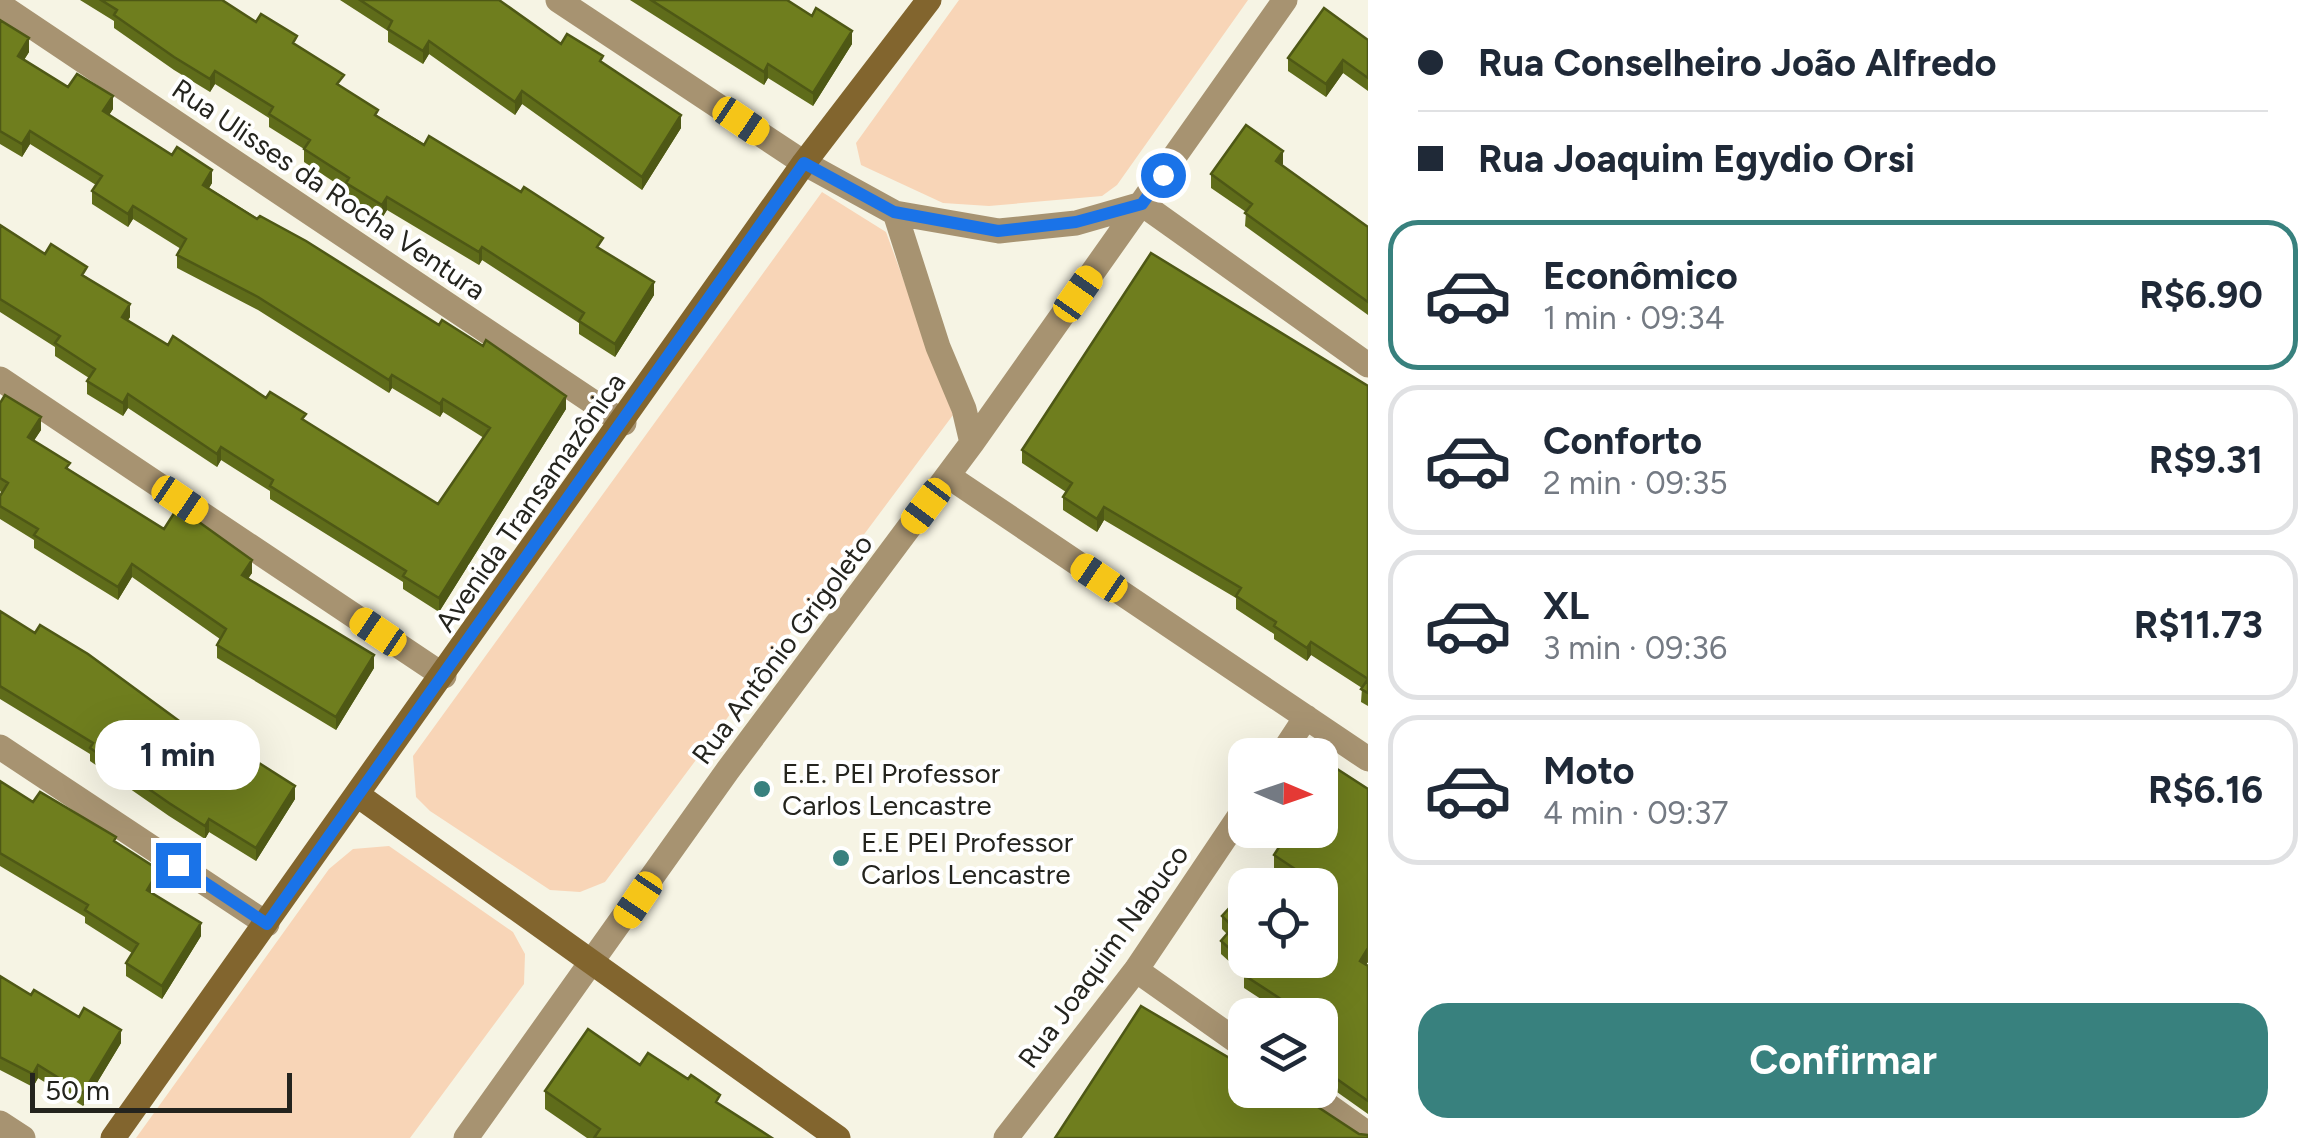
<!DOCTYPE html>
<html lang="pt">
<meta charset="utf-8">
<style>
:root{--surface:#fff;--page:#f6f6f7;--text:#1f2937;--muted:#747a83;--line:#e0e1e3;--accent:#38817e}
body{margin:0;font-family:Figtree,sans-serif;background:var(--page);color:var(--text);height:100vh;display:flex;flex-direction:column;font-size:38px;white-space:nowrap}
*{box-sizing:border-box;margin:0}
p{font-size:32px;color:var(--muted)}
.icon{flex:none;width:55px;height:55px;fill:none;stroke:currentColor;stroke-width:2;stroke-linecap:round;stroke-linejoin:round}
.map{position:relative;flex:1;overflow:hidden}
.drawer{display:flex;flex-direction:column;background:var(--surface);width:950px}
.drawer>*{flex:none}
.banner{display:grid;align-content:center;height:220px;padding:0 50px;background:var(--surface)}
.needle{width:65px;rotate:92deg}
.buttons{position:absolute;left:1228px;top:738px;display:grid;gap:20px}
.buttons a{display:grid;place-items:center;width:110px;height:110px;border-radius:20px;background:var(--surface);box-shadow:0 10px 40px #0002;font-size:50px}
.scale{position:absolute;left:30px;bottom:25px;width:262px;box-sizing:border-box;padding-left:10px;border:5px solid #24241e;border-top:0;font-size:28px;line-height:35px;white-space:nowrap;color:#24241e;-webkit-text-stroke:8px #fff;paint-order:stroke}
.end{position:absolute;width:45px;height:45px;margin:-22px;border:12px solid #1a73e8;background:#fff;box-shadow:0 0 0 5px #fff}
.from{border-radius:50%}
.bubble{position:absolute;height:70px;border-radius:30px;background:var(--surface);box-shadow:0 10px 40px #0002;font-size:32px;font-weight:700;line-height:70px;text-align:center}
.car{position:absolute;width:30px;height:60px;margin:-30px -15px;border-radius:12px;box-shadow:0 0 8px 2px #0007;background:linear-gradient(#f5c518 24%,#345 0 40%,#f5c518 0 76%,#345 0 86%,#f5c518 0)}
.banner b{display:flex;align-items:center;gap:35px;height:95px;font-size:38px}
.banner b+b{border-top:2px solid var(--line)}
.banner i{width:25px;height:25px;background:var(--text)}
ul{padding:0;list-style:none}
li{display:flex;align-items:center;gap:30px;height:150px;margin:0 20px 15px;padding:0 30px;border:5px solid var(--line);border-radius:30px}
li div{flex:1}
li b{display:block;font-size:38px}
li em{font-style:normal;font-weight:700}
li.on{border-color:var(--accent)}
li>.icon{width:90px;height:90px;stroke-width:1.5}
.cta{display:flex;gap:20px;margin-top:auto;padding:20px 50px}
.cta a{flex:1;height:115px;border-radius:30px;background:var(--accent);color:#fff;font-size:40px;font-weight:700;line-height:115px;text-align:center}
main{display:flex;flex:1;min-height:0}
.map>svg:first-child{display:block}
.green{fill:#f8d5b7}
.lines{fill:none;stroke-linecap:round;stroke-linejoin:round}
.street{stroke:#a79371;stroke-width:25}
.secondary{stroke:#82652e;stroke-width:25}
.wall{fill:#5f6c1a}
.shaded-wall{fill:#4e5815}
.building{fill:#6f7e1e;stroke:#4e5815;stroke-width:2.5}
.route{stroke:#1a73e8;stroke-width:12}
.poi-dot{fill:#38817e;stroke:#fff;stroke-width:4}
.labels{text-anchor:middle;stroke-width:8;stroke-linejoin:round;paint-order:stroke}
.street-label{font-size:28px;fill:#24241e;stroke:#fff}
.poi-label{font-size:28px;fill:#24241e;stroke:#fff;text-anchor:start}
</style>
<main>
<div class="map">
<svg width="1368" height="1138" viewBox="0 0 1368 1138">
<rect width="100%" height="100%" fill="#f6f4e4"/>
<path class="green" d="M959,0H1248L1117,185L1102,196L989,206L943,203L861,165L856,143Z
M822,192L886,232L953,415L605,882L580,892L550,890L430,811L416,797L413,756Z
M389,846L513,932L525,954L524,984L410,1138H136L329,869L353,849Z"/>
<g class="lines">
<path class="street" d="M558,0L804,163L895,213L999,231L1076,223L1142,204L1368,365
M0,5L624,423
M895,213L938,347L964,409L972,443
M0,379L444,676
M948,476L1368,759
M0,747L267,924
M1281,755L1306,717
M1136,970L1245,1047
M1306,1090L1368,1134
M0,1123L23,1138
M466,1138L728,770L972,443L1285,0
M1006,1138L1136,970L1245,808"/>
<path class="secondary" d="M359,796L838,1138
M113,1138L804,163L929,0"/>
</g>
<path class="wall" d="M80,0H222L256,22L297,45L343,88L378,116L603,251L654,295L615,357L579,334V323L482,260L479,265L387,210L382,218L346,196V190L304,162V149L269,127V118L215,84L210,92L174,70L114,28V21Z
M340,0H499L561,44L603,63L681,128L642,190L522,104L515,115L429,54L423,64L388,42V31Z
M630,0H787L852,44L813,106L768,78L764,85Z
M0,20L29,52L24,60L68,87L113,109L109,115L212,183L209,188L566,409L439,612L403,589V582L270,499V491L221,460L217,467L128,408L123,416L87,394V381L89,378L55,356V347L0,312V225L45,254L87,277L130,317L128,320L168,345L306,421L438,504L484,438L443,412L440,417L392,388L389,393L258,310L177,268V255L181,249L133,219L128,227L92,204V191L96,185L30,144L22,157L0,144Z
M1368,40V91L1343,73L1326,97L1288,71V58Z
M1283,164L1282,165L1368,227V315L1245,226L1246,212L1211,188V174Z
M1368,386V706L1361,702L1362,688L1311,655L1307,661L1274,639V634L1236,609V598L1104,520L1097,532L1063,510V497L1066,492L1022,463V450Z
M0,403L41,430L34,440L70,471L164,529L252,573L248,578L374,668L336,730L217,658V645L220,639L132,577L118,600L34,548V540L0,519V496L2,493L0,491Z
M0,611L201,737L295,799L256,861L209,832L205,839L169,816L90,761V754L0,699Z
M0,781L33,802L116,842L159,883L153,893L201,936L162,999L126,976V963L132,953L85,923V917L0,866Z
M1368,789V962L1366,964L1368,965V1114L1320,1080V1015L1281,1012L1244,988V975L1221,954V941L1227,934L1222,929V916L1245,897V960L1320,885H1300L1274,868V855Z
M0,976L31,995L121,1043L83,1106L38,1078L33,1087L0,1070Z
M640,1065L720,1105L772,1138H587L545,1109V1091Z"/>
<path class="shaded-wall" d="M852,31V44L813,106V93Z
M29,38V52L18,69V56Z
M429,41V54L423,64V51Z
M1343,60V73L1326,97V84Z
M768,64V78L764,85V72Z
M215,71V84L210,92V79Z
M522,91V104L515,115V102Z
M113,96V109L103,124V111Z
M681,115V128L642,190V177Z
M30,131V144L22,157V144Z
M1283,151V164L1276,174V161Z
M212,170V183L203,198V185Z
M387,197V210L382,218V205Z
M133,206V219L128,227V214Z
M482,247V260L479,265V252Z
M654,282V295L615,357V344Z
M130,304V317L122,330V317Z
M392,375V388L389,393V380Z
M128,394V408L123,416V403Z
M566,396V409L439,612V598Z
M443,399V412L440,417V404Z
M41,417V430L28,450V437Z
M221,447V460L217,467V454Z
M1104,507V520L1097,532V519Z
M252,560V573L242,588V575Z
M132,564V577L118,600V587Z
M1311,642V655L1307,661V648Z
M374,655V668L336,730V717Z
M295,786V799L256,861V848Z
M209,819V832L205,839V826Z
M159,870V883L147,903V890Z
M201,923V936L162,999V986Z
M1368,948V962L1360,974V961Z
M121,1030V1043L83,1106V1093Z
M38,1065V1078L33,1087V1074Z"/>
<path class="building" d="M101,0H222L256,22L261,14L297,36L293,43L344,75L337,84L378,110L375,115L424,145L429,136L521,192L524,187L603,238L597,247L654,282L615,344L579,321L584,313L482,247L479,252L387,197L382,205L346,183L349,178L304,149L310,140L269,114L273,107L215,71L210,79L174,57L114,15L117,10Z
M360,0H499L561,44L567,34L603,56L600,61L681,115L642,177L522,91L515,102L429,41L423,51L388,29L392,21Z
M651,0H787L812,16L816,8L852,31L813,93L768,64L764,72Z
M1324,8L1368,40V78L1343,60L1326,84L1288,58Z
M0,20L29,38L18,56L68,87L77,74L113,96L103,111L172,155L177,147L212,170L203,185L257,219L260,216L306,241L439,325L442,320L483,346L486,340L566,396L439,598L403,576L406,571L270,486L273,480L221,447L217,454L128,394L123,403L87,381L95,369L55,343L60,336L0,299V225L45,254L51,244L87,267L82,275L130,304L122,317L168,345L173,336L266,398L270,392L306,414L302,419L438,504L490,428L443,399L440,404L392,375L389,380L258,297L177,255L186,239L133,206L128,214L92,191L102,176L30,131L22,144L0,131Z
M1246,125L1283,151L1276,161L1368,227V302L1245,213L1252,204L1211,174Z
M1151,253L1368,386V693L1361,689L1368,679L1311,642L1307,648L1274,626L1276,622L1236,596L1241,588L1104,507L1097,519L1063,497L1072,483L1022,450Z
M5,395L41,417L28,437L70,463L66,468L164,529L178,507L252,560L242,575L374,655L336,717L217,645L226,629L132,564L118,587L34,535L38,529L0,506V496L8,483L0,478V403Z
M0,611L35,633L40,625L88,654L201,737L255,771L259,763L295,786L256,848L209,819L205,826L169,803L90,748L93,743L0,686Z
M1331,765L1368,789V948L1360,961L1368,966V1101L1320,1067V1057L1327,1047L1320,1042V1015H1279L1287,1003L1244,975L1249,966L1221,941L1233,927L1222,916L1242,894L1245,897V960H1320V885H1301L1307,877L1274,855L1290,830H1320V782Z
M0,781L33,802L40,792L116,837L114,841L159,870L147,890L201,923L162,986L126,963L138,944L85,910L88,905L0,853Z
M0,976L31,995L34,990L79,1017L84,1008L121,1030L83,1093L38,1065L33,1074L0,1057Z
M1141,1006L1238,1063L1242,1057L1245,1058V1090H1292L1359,1134L1368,1135V1138H1055Z
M588,1029L640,1065L648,1053L688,1079L691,1075L720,1095L716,1102L772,1138H594L600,1129L545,1091Z"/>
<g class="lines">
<path class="route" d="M178,865L267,924L804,163L894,212L998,231L1076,222L1142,204L1163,175"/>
</g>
<g class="poi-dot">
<circle cx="762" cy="789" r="10"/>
<circle cx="841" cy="858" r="10"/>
</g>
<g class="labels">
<g class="street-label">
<text transform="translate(329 189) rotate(34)" y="10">Rua Ulisses da Rocha Ventura</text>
<text transform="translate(530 502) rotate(-55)" y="10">Avenida Transamazônica</text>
<text transform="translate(782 649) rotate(-53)" y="10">Rua Antônio Grigoleto</text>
<text transform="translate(1103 956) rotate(-54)" y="10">Rua Joaquim Nabuco</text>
</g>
<g class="poi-label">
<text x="782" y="783">E.E. PEI Professor<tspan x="782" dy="32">Carlos Lencastre</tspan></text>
<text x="861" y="852">E.E PEI Professor<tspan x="861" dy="32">Carlos Lencastre</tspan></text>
</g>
</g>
</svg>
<div class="buttons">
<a><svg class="needle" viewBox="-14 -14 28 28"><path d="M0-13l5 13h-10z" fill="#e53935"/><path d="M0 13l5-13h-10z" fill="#747a83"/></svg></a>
<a><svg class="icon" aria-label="locate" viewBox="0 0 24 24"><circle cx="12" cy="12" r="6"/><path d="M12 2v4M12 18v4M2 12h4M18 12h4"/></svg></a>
<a><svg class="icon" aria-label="layers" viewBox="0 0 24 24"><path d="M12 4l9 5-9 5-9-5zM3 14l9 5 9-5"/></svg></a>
</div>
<div class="scale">50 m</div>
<i class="end from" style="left:1163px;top:175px"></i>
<i class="end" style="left:178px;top:865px"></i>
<div class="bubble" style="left:95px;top:720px;width:165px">1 min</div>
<i class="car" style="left:741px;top:121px;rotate:124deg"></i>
<i class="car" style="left:1078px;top:294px;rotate:35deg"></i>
<i class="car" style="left:180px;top:500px;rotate:124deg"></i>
<i class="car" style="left:926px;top:506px;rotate:217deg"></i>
<i class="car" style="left:1099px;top:578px;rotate:304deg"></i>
<i class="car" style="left:378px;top:632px;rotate:304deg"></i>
<i class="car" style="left:638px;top:900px;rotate:214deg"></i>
</div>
<section class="drawer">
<div class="banner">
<b><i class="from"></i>Rua Conselheiro João Alfredo</b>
<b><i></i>Rua Joaquim Egydio Orsi</b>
</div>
<ul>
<li class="on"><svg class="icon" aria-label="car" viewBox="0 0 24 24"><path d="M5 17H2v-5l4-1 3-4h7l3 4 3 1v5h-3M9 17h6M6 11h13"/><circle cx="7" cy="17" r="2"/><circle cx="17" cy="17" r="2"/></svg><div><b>Econômico</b><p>1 min · 09:34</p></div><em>R$6.90</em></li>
<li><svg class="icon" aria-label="car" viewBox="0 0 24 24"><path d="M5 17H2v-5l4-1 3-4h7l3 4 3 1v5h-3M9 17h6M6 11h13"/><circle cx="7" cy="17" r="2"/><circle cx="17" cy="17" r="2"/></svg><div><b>Conforto</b><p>2 min · 09:35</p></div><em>R$9.31</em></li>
<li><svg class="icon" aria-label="car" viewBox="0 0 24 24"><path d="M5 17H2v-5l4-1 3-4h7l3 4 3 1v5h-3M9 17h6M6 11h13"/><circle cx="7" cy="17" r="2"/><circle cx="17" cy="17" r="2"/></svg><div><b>XL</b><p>3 min · 09:36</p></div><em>R$11.73</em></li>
<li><svg class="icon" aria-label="car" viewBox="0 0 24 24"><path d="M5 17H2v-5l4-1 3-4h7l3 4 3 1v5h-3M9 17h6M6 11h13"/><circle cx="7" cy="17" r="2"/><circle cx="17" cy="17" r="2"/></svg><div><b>Moto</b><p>4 min · 09:37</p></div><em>R$6.16</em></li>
</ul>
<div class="cta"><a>Confirmar</a></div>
</section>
</main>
